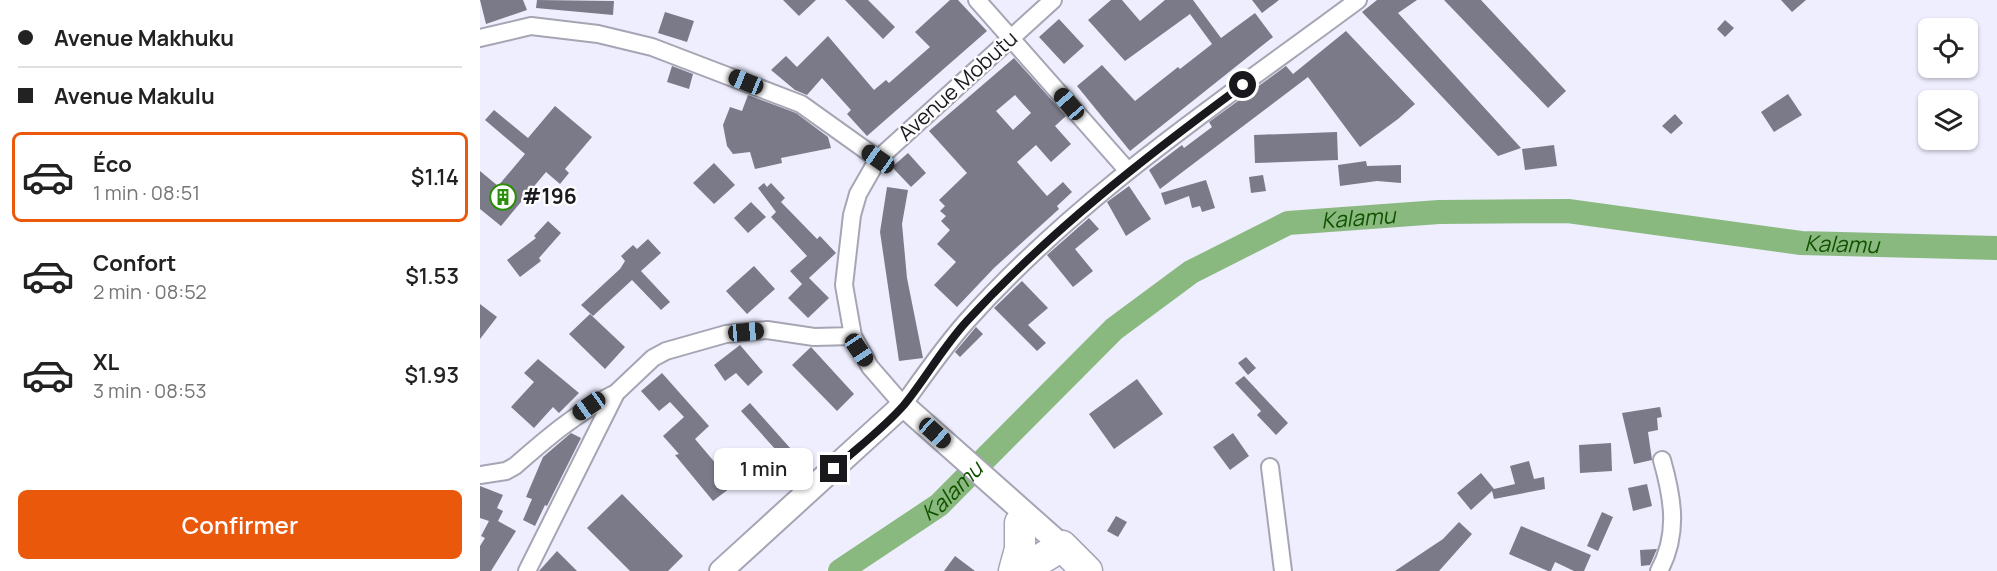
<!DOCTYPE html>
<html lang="fr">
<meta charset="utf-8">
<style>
:root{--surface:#fff;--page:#f6f6f6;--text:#222;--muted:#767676;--line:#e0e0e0;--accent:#ea580c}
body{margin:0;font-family:Manrope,sans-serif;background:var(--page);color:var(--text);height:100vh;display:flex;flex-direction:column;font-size:22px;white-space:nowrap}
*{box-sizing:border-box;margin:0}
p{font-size:20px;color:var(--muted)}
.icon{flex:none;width:33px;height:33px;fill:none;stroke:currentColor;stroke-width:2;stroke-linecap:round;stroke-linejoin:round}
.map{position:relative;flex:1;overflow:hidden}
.side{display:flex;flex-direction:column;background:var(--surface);width:480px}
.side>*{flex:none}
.hud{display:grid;align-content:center;height:132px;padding:0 18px;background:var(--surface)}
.buttons{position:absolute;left:1438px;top:18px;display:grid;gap:12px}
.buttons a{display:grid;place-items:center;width:60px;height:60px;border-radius:9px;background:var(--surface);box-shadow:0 2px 4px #0004;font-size:30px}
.end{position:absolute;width:27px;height:27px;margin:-14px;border:8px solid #18181d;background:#fff;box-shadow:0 0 0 3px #fff}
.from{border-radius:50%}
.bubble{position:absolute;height:42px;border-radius:9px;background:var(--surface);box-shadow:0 2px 4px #0004;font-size:20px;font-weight:600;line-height:42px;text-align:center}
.car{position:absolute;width:18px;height:36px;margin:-18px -9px;border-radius:8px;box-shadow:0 0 4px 2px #0007;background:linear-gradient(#222 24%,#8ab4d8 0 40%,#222 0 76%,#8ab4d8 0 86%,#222 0)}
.hud b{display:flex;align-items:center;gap:21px;height:57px;font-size:22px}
.hud b+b{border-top:2px solid var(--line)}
.hud i{width:15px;height:15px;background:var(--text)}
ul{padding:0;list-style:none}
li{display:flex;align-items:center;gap:18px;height:90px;margin:0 12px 9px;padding:0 6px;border:3px solid transparent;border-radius:9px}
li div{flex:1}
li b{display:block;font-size:22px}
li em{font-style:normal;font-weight:600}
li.current{border-color:var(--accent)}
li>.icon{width:54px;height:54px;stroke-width:1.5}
.button{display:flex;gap:12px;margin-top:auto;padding:12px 18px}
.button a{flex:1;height:69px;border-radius:9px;background:var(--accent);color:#fff;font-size:24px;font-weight:600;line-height:69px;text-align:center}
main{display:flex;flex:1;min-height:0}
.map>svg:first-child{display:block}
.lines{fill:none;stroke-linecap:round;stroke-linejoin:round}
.river{stroke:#89b97f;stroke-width:24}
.building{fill:#7b7a88;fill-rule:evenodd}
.street-casing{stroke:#a5a5b3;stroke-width:20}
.secondary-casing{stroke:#a5a5b3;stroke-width:26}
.highway-casing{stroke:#a5a5b3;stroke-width:33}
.street{stroke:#fff;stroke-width:16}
.secondary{stroke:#fff;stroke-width:22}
.highway{stroke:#fff;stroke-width:30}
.route{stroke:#18181d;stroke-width:8}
.labels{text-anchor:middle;stroke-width:4.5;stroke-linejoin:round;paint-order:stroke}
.street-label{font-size:21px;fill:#18181d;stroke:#fdfdfd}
.poi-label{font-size:21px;font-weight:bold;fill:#18181d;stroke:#fdfdfd;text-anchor:start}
.water-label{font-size:22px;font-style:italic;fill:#115200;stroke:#fdfdfd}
</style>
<main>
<section class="side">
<div class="hud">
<b><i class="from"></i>Avenue Makhuku</b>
<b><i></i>Avenue Makulu</b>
</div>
<ul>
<li class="current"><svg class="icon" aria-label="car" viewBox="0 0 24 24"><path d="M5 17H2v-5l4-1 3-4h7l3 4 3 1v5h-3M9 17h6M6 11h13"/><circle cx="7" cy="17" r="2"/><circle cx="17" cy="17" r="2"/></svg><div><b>Éco</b><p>1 min · 08:51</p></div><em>$1.14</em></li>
<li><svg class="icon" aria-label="car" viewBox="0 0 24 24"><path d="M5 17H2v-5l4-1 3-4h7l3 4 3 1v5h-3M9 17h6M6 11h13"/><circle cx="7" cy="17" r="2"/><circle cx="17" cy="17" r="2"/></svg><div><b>Confort</b><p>2 min · 08:52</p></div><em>$1.53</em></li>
<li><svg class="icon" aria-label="car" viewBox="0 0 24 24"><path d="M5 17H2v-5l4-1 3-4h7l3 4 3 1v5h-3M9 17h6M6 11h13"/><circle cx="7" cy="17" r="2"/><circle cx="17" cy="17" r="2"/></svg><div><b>XL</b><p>3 min · 08:53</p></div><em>$1.93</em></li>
</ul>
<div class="button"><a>Confirmer</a></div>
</section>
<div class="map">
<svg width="1517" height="571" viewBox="0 0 1517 571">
<rect width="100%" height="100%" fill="#eeeefe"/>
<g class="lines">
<path class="river" id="s1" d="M360,571L459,505L634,329L711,272L808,223L959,212L1088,211L1321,243L1517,248"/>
</g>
<path class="building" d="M0,0H43L47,10L6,24Z
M57,0L134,1L133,15L56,8Z
M303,0H336L319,16Z
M365,0H388L415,27L403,39Z
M470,0H478L507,31L387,136L367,114L371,110L342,78L327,95L315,90L291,70L306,56L317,67L348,36L394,90L406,80L409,83L450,47L435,32Z
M631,0H642L660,21L685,0H713L741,38L775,13L793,37L650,151L597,86L622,65L655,101L698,67L700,69L732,44L710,14L645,61L608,20Z
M772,0H799L782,13Z
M897,0H937L918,13L1041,148L1018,156L882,12Z
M964,0H1001L1086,91L1068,108Z
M1301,0H1326L1312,12Z
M185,12L214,21L207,42L178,33Z
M579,19L604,46L584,64L559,37Z
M1245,20L1254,28L1245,37L1237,29Z
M866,31L935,104L918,119L880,147L828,77L680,189L669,170L702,145L704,148L732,127L729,122L806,66L813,74Z
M534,58L586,116L575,126L591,144L571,162L556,145L537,162L567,196L583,182L592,192L577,206L579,209L514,268L477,307L454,285L476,262L457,244L470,230L461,221L466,216L460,211L465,206L459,200L487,173L449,131ZM535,95L551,113L533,130L516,111Z
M192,66L213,74L209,89L187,82Z
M1308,94L1322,115L1294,132L1281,112Z
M268,95L316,113L348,137L351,148L301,158L302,163L275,169L270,152L253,154L247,146L243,125L250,107L262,111Z
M75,106L112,137L85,169L89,173L80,184L66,172L21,226L0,209V171L18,186L45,154L5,120L14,110L48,138Z
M1195,114L1203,123L1191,134L1182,126Z
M857,132L858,160L775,163L774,135Z
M1074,145L1077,166L1045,170L1042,149Z
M428,153L446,173L431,187L412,167Z
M886,161L887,166L921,165V183L897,181L860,186L858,165Z
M234,163L255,185L234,204L213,183Z
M783,175L786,191L771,193L769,177Z
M726,180L735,208L722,212L720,206L712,208L709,196L685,205L681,193Z
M284,183L287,187L291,183L305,198L301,202L337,239L340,236L356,253L329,278L349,298L328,318L308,298L322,284L310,271L327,256L291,217L296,212L278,188Z
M649,186L671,219L646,236L627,202Z
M407,187L428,190L422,224L427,278L443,358L419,361L400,232Z
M271,202L286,217L268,233L254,218Z
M609,218L619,229L595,249L613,271L593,287L567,255Z
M68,221L81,233L59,258L61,261L40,277L27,260L56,238L54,236Z
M168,239L181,253L161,271L190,302L181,310L152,280L113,316L101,305L140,269L145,261L141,256L153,245L157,249Z
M274,266L295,289L267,314L246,291Z
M542,281L568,308L548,325L566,343L557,351L514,308Z
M0,304L17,317L0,339Z
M110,314L145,347L125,369L89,334Z
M496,327L503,334L480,357L475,352Z
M260,345L283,372L268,386L256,373L245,381L234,365Z
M331,347L374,394L357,411L312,365Z
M766,357L776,368L768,375L758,363Z
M58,359L99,393L79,413L73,407L54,428L31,407L54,382L44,373Z
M182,373L229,426L215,439L254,485L233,501L195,455L199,454L183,436L204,417L190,402L179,411L161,391Z
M764,376L808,423L796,435L777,415L781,411L755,383Z
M657,379L683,414L634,449L609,414Z
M270,403L327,467L308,482L296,467L305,460L261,411Z
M1180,407L1182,417L1177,418L1178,430L1168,432L1172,460L1154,464L1142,413Z
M91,433L101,438L67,506L65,505L55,526L43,520L52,499L46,497L63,457Z
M753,433L769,456L750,470L733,447Z
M1131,443L1132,471L1100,473L1099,445Z
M1049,461L1054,479L1064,477L1065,489L1014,499L1012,491L991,510L977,493L1001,473L1014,489L1035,484L1030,466Z
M1167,484L1172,506L1153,511L1148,488Z
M0,486L23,495L17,508L23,511L18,521L36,531L11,571H0V546L5,538L1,536L9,521L0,518Z
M142,494L203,556L188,571H150L107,528Z
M1122,512L1133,517L1118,551L1107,546Z
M636,516L647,522L638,537L627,531Z
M979,522L992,534L959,571H915L963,539Z
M1041,526L1111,555L1104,571H1094L1075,562L1071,571H1068L1029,554Z
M1177,549L1170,565L1161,566L1160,550Z
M77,551L97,571H59Z
M475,556L495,571H464Z"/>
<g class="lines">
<g class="street-casing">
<path id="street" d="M497,0L648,171
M573,0L398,159L378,194L372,215L364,285L373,336L390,367L423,405C443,377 463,348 486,322C599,195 742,101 878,0
M0,38L51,26L118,34L172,47L321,104L398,159
M790,467L803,571
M0,475L26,471L35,466C67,438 97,412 136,393
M47,571L136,393L173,358L186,351L246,334L287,330L334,337L373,336
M1179,571C1199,534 1193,499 1182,460"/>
</g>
<g class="secondary-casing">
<path id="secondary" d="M241,571L423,405L582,546"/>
</g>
<g class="highway-casing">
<path id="highway" d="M534,571L540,549V523
M541,571L582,546L607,571"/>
</g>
<use href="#street" class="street"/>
<use href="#secondary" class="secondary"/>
<use href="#highway" class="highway"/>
</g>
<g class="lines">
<path class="route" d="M354,469C377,448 404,428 424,405C446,378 463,347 487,321C570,231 664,158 763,85"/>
</g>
<defs>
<g id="building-ring" transform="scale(1.35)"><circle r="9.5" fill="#fdfdfd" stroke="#2b8e0a" stroke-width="1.5"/><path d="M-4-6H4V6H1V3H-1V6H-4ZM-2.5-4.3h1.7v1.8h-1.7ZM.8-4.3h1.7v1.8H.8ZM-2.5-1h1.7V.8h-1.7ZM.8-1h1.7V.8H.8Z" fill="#2b8e0a"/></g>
</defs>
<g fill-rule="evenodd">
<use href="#building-ring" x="23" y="197"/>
</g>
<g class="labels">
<g class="street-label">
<text transform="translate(478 86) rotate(-42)" y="7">Avenue Mobutu</text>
</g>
<g class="poi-label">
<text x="42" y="204">#196</text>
</g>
<g class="water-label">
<text dy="8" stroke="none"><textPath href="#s1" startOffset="642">Kalamu</textPath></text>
<text dy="8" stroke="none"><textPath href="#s1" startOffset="1128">Kalamu</textPath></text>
<text dy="8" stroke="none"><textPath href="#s1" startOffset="138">Kalamu</textPath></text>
</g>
</g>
</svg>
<div class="buttons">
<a><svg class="icon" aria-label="locate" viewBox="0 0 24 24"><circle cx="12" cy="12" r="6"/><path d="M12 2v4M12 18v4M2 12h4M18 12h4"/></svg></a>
<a><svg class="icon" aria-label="layers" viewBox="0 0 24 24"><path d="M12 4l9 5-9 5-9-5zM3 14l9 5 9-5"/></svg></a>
</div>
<i class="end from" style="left:763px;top:85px"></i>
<i class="end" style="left:354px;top:469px"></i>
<div class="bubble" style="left:234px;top:448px;width:99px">1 min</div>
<i class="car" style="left:266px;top:82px;rotate:292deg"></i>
<i class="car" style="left:589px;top:104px;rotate:319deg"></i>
<i class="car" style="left:398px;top:159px;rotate:305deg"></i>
<i class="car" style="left:266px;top:332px;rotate:85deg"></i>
<i class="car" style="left:379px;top:350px;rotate:146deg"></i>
<i class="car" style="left:109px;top:406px;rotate:235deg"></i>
<i class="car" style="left:455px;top:433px;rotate:132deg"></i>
</div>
</main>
